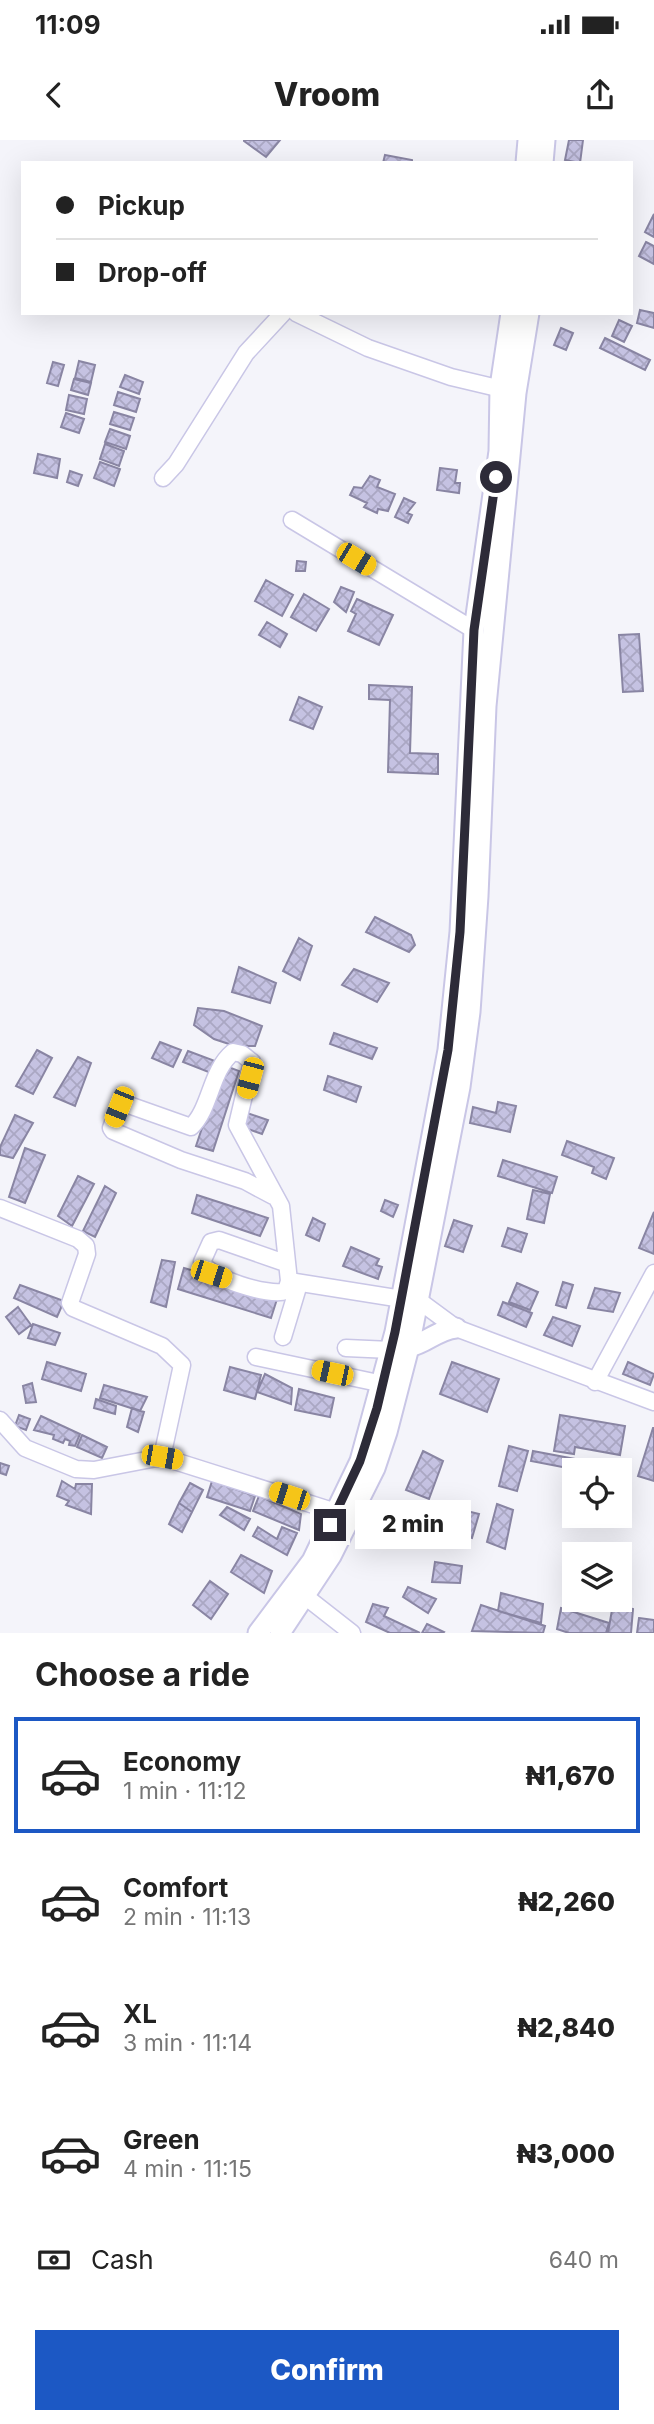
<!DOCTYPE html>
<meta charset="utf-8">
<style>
:root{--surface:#fff;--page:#f6f6f6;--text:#222;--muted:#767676;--line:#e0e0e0;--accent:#1c58c4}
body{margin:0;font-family:Inter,sans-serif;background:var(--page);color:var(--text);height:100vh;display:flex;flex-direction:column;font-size:26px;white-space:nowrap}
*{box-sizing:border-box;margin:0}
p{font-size:23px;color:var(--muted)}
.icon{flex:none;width:38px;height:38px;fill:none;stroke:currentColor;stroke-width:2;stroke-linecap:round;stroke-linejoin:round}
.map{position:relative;height:1493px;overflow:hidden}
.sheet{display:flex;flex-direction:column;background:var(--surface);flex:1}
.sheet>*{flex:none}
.banner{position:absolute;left:21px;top:21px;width:612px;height:154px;border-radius:0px;box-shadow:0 7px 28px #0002;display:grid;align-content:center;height:154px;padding:0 35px;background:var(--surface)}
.tools{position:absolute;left:562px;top:1318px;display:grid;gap:14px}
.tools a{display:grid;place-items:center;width:70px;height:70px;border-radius:0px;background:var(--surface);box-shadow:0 7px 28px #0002;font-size:35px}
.end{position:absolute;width:32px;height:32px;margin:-16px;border:9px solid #2d2b38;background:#fff;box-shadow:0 0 0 4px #fff}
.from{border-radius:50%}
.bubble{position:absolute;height:49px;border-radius:0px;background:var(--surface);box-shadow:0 7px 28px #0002;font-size:23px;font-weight:800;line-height:49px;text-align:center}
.car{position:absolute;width:21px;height:42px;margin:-21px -10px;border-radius:9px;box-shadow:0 0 5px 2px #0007;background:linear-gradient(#f5c518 24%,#345 0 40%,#f5c518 0 76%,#345 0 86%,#f5c518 0)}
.banner b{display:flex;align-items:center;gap:24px;height:66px;font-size:26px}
.banner b+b{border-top:2px solid var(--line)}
.banner i{width:18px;height:18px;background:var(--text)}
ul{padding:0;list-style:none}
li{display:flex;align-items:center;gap:21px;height:116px;margin:0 14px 10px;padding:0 21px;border:4px solid transparent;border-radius:0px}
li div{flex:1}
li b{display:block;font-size:26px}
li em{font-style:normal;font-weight:800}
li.current{border-color:var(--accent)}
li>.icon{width:63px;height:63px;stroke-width:1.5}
h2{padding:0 35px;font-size:32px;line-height:84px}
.pay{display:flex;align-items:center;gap:18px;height:77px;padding:0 35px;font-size:26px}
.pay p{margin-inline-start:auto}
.button{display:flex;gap:14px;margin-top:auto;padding:14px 35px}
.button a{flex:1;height:80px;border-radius:0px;background:var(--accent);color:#fff;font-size:28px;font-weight:800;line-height:80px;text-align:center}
.status{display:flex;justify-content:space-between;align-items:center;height:49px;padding:0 35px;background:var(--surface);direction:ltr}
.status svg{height:19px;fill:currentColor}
header{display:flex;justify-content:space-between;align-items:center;height:91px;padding:0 35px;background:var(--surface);font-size:32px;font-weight:800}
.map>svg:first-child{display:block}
.building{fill:url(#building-cross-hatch);stroke:#8985a3;stroke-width:2}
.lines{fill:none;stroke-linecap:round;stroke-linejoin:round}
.minor-casing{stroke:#c9c6e6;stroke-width:19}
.major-casing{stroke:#c9c6e6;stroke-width:23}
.minor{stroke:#fff;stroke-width:16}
.major{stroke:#fff;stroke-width:19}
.route{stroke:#2d2b38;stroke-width:9}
</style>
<div class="status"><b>11:09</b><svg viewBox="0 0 49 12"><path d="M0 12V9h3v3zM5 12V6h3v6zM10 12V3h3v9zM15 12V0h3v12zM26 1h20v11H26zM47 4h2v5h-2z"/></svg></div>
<header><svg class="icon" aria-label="back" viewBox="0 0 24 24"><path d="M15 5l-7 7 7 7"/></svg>Vroom<svg class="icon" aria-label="share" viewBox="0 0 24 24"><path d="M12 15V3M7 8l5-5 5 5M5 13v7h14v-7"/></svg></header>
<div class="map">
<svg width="654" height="1493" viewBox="0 0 654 1493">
<defs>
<pattern id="building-cross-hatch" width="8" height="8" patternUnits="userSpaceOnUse" patternTransform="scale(1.75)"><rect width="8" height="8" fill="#c5c2e2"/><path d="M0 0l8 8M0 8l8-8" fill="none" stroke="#aaa7c3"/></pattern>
</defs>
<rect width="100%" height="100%" fill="#f4f4fa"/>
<path class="building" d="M280,0L266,17L244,1V0Z
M569,0H583L580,23L565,20Z
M385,15L412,20V23H383Z
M654,74V97L645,92Z
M646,102L654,106V124L639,116Z
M640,170L654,173V188L637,183Z
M619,180L632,186L624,202L612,196Z
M561,188L573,193L566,210L554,205Z
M605,198L650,220L645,230L600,208Z
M79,221L95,225L91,242L75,238Z
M53,222L64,225L58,246L47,243Z
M125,235L143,242L139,254L120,247Z
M74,239L91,243L88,255L71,250Z
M118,252L140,259L136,272L114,265Z
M69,255L87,259L84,274L66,270Z
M114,272L134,278L130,290L110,284Z
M66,273L84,279L79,293L61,287Z
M110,289L130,296L126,309L105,302Z
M105,304L124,311L119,326L100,319Z
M38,314L60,319L57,338L34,333Z
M100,322L120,329L114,346L94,338Z
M440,328L457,330L455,343H460L459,353L437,350Z
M70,331L82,335L78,346L67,342Z
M370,336L380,340L377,347L395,354L388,371L378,369L377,373L364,367L367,363L350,355L354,347L362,348Z
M404,358L415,363L407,373L412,375L408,383L395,377Z
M297,421L306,422L305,431H296Z
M266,440L293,455L282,476L255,461Z
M341,447L354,452L346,472L334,462Z
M304,454L329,469L316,491L291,477Z
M357,459L393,475L379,505L348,491L356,474L351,471Z
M267,482L287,494L280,507L259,495Z
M639,494L643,551L623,552L619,495Z
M369,545L412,547L410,613L438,614V634L388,632L390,560L369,559Z
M299,557L322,567L313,589L290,580Z
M375,777L411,795L415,805L409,812L366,792Z
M299,798L312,806L300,840L283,831Z
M239,827L276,843L270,863L232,852Z
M354,829L389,843L377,862L342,845Z
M198,868L224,871L262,886L255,906H235L214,899L194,885Z
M334,893L377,908L372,919L330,904Z
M160,902L181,910L173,927L152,918Z
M37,910L52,918L33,954L16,946Z
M188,911L215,921L211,933L183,922Z
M78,917L91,923L75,966L54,957Z
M223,925L239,931L213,1011L196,1006Z
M328,936L361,947L356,962L324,950Z
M498,962L516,966L510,992L470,983L473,967L496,973Z
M241,971L268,980L262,994L237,985Z
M15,975L33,983L13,1018L0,1015V1007Z
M567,1001L614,1018L606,1039L592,1033L594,1027L562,1015Z
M25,1008L45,1015L25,1063L9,1057Z
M503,1020L557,1037L552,1053L498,1036Z
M78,1036L94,1044L72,1086L58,1076Z
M105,1046L116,1053L95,1097L83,1091Z
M533,1050L550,1054L544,1083L527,1079Z
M197,1055L268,1078L260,1096L192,1073Z
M385,1060L398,1065L393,1077L381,1071Z
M654,1072V1114L639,1108Z
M313,1078L325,1084L319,1101L306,1095Z
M454,1080L472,1086L463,1112L445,1106Z
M508,1088L527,1094L521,1112L502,1106Z
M351,1107L379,1119L376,1125L382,1127L378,1139L343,1126Z
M162,1120L175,1122L166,1167L151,1162Z
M184,1128L278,1156L271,1178L178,1149Z
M563,1142L573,1145L566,1168L556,1165Z
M517,1143L538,1152L530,1170L509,1162Z
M20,1145L64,1161L57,1177L14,1158Z
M595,1148L620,1153L613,1172L588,1168Z
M503,1162L532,1173L526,1187L498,1175Z
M18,1167L31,1185L19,1194L6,1177Z
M553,1177L580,1186L572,1206L544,1195Z
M33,1184L60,1193L55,1205L28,1198Z
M47,1222L86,1234L81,1251L42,1239Z
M452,1222L499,1239L487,1272L440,1254Z
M628,1222L654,1234L650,1245L623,1234Z
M230,1227L261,1235L255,1259L224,1250Z
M265,1234L292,1248L291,1264L257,1252Z
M32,1243L36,1262L26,1263L23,1246Z
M104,1245L147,1257L140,1271L100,1258Z
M299,1249L334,1258L330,1277L295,1270Z
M96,1259L116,1266L115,1274L94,1268Z
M132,1268L144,1272L138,1292L127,1287Z
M19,1275L30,1279L26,1290L15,1286Z
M560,1275L625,1286L620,1315L575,1307L574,1314L554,1311Z
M41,1276L80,1294L75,1306L69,1305L70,1301L65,1299L63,1303L53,1299L54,1295L34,1290Z
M653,1288H654V1341L638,1336Z
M82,1295L107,1307L102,1318L77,1307Z
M509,1306L528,1311L517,1351L499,1346Z
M423,1311L443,1321L429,1359L406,1350Z
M533,1311L612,1326L628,1334L625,1339L620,1338V1330H578L531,1321Z
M0,1323L9,1326L6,1335L0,1333Z
M62,1341L75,1349L76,1344H92L91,1374L66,1365L69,1361L57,1356Z
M212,1341L255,1356L250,1371L207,1357Z
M190,1343L203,1350L192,1372L179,1363Z
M259,1356L301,1374L299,1390L253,1371Z
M179,1363L192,1372L182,1392L169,1384Z
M497,1364L513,1370L505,1409L487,1402Z
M446,1366L479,1374L472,1398L442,1388Z
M227,1367L250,1379L244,1390L220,1375Z
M258,1387L277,1399L282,1387L297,1393L287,1415L253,1396Z
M241,1415L272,1431L264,1453L231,1432Z
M620,1419L628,1420L627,1453H620Z
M435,1422L462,1426L460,1443L432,1442Z
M210,1441L228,1454L211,1479L193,1465Z
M408,1447L436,1459L428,1473L403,1457Z
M501,1453L543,1464L541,1483L498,1471Z
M373,1464L388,1468L384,1476L420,1493H390L366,1482Z
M613,1464L633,1469L631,1493H608Z
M481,1465L545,1486L543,1493L472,1491Z
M561,1468L609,1483L606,1493H569L557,1489Z
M639,1478L654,1480V1493H637Z
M427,1484L444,1492L443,1493H422Z"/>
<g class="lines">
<g class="minor-casing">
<path id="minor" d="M296,173L368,208L451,237L510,251
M163,338L176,324L246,213L283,173
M292,380L474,490
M273,1056L245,1041L181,1020L113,991L111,988L119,967L126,964L191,987C211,968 210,931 233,912L242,914L252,922L237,985L281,1066L289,1141L286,1151C269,1157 209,1138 202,1122L211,1102L219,1100L285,1123
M0,1068L78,1099L86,1106L87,1114L70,1163L73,1168L162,1206L182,1225L162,1317
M289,1141L402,1159
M418,1160L456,1188L654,1262
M283,1197L299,1144
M346,1208L391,1210
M256,1217L383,1244
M595,1242L654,1133
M0,1280L25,1308L76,1329L94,1330L162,1317L336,1372
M306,1457L352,1493"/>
</g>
<g class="major-casing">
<path id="major" d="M526,23L528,0
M543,23L545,0
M409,1207C427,1203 437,1190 456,1188
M258,1493L312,1421L360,1321L395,1192L448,910L460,792L474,490L499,311L500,247L511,173
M280,1493L331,1416L375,1328L387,1292L409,1207L460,947L470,872L478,756L486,566L516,253L529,173"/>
</g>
<use href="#minor" class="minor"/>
<use href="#major" class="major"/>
</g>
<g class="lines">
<path class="route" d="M330,1385L360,1321L377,1268L395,1192L448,910L460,792L474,490L496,337"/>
</g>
</svg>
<div class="tools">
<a><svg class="icon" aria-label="locate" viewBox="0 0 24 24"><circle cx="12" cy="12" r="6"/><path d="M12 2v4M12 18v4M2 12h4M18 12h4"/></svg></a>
<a><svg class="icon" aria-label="layers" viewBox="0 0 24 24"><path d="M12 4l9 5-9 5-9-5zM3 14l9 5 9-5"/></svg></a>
</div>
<i class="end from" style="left:496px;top:337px"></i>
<i class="end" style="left:330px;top:1385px"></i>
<div class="bubble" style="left:355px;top:1360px;width:116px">2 min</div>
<i class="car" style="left:356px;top:419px;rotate:121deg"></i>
<i class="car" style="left:250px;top:938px;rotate:195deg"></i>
<i class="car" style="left:119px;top:967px;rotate:202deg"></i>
<i class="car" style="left:211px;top:1134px;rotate:108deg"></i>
<i class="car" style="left:332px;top:1233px;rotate:282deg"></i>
<i class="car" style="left:162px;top:1317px;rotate:100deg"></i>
<i class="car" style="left:289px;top:1356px;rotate:288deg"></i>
<div class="banner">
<b><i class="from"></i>Pickup</b>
<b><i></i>Drop-off</b>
</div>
</div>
<section class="sheet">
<h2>Choose a ride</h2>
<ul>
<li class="current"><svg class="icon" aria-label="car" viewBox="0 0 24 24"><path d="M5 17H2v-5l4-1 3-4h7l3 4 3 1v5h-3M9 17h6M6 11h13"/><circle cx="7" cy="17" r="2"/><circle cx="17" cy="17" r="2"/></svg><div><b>Economy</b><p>1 min · 11:12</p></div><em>₦1,670</em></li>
<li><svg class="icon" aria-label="car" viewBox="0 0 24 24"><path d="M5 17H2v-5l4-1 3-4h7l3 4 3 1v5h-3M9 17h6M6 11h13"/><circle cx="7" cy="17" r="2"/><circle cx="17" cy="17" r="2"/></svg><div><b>Comfort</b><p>2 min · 11:13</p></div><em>₦2,260</em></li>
<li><svg class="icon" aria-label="car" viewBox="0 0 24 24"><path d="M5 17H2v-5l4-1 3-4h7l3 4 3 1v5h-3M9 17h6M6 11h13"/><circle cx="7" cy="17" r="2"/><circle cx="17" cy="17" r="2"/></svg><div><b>XL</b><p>3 min · 11:14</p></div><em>₦2,840</em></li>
<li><svg class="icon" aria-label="car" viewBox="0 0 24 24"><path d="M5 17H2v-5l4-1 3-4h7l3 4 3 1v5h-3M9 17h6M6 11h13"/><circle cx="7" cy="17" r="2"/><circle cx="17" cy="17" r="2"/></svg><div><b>Green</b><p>4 min · 11:15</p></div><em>₦3,000</em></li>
</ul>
<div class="pay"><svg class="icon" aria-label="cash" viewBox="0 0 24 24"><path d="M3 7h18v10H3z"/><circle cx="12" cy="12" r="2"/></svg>Cash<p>640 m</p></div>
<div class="button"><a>Confirm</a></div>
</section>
